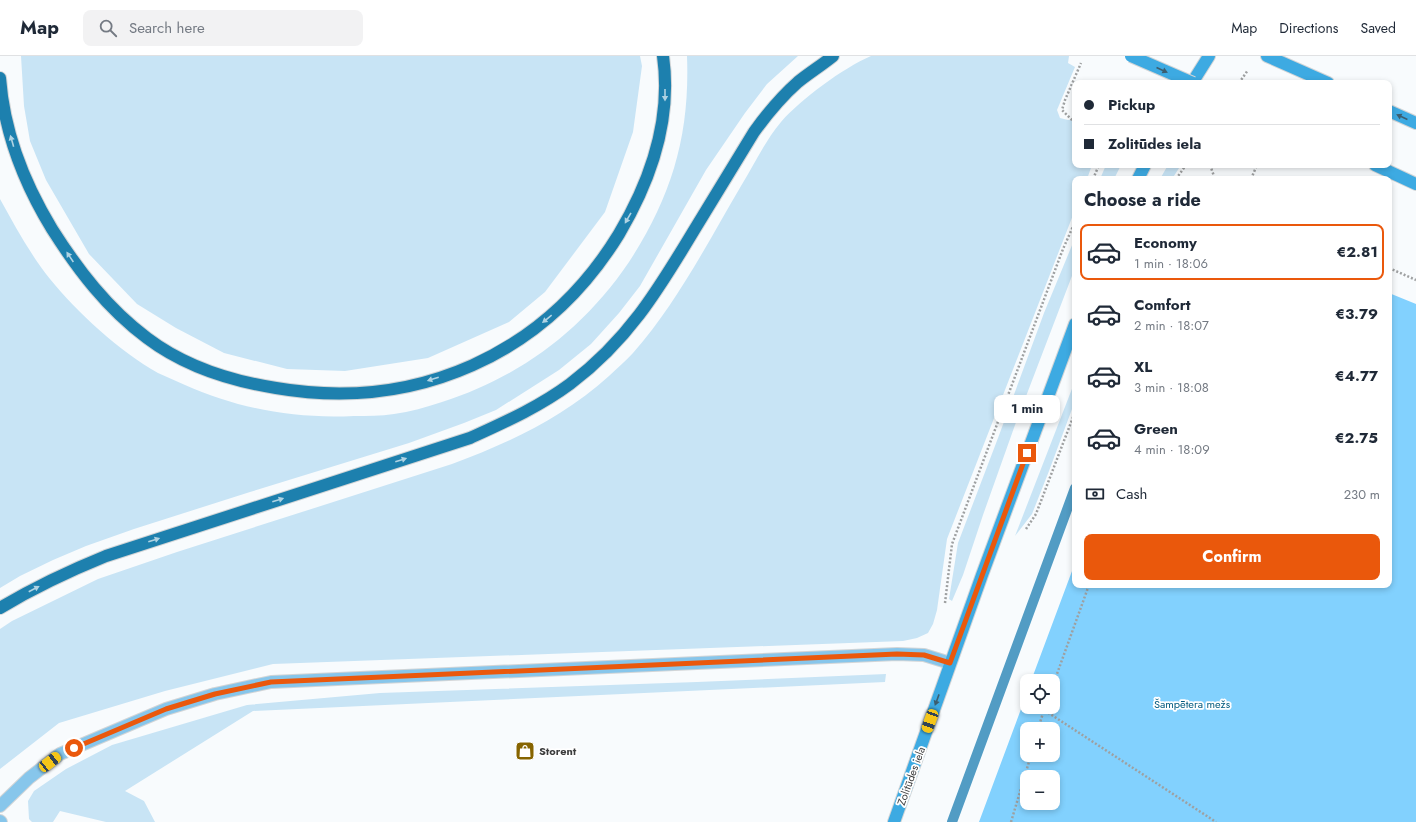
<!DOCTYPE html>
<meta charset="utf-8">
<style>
:root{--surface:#fff;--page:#f2f2f3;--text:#1f2937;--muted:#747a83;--line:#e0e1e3;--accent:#ea580c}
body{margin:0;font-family:Jost,sans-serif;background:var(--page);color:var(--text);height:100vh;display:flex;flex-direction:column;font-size:15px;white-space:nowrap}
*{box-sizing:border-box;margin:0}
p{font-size:13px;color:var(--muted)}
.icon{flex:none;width:22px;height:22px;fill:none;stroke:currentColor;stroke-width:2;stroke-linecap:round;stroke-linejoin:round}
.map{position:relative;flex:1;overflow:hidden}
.drawer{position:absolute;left:1072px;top:120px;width:320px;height:412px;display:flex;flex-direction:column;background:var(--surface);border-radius:8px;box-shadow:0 2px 6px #0003}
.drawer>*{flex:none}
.banner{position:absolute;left:1072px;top:24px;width:320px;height:88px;border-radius:8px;box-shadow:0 2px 6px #0003;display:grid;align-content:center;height:88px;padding:0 12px;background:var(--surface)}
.buttons{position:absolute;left:1020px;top:618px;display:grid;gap:8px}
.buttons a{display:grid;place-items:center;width:40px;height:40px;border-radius:8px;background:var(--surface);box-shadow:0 2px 6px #0003;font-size:20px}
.end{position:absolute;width:18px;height:18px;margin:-9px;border:5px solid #ea580c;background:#fff;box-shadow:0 0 0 2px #fff}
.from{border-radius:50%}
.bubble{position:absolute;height:28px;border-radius:8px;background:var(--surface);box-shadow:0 2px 6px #0003;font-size:13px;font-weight:700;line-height:28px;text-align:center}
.car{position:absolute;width:12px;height:24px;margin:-12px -6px;border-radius:5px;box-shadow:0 0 3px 1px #0007;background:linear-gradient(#f5c518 24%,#345 0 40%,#f5c518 0 76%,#345 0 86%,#f5c518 0)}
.banner b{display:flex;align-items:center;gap:14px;height:38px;font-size:15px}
.banner b+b{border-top:1px solid var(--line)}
.banner i{width:10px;height:10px;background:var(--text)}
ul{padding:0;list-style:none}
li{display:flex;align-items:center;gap:12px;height:56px;margin:0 8px 6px;padding:0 4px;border:2px solid transparent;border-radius:8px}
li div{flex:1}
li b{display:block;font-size:15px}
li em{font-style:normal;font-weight:700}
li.current{border-color:var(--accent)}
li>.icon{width:36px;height:36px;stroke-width:1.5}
h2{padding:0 12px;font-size:18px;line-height:48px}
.pay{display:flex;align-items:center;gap:10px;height:44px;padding:0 12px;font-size:15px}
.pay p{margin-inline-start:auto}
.action{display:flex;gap:8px;margin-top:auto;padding:8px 12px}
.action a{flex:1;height:46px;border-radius:8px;background:var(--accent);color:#fff;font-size:16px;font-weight:700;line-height:46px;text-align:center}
header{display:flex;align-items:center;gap:24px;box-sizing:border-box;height:56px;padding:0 20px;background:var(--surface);border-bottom:1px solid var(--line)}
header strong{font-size:19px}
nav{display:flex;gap:22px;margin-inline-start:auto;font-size:14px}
.search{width:280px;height:36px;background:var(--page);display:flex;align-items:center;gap:10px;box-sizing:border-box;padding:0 14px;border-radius:8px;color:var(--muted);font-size:15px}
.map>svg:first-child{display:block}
.green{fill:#c8e4f5}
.forest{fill:#82d1fe;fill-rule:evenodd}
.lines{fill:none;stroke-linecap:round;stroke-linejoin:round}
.stream{stroke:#529cc4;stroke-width:10}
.lane-casing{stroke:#d2d5d7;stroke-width:14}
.secondary-casing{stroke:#d2d5d7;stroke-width:14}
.highway-casing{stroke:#d2d5d7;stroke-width:14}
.path{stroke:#9ea0a1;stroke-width:2.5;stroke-dasharray:2 2;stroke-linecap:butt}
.lane{stroke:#87c6eb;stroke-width:12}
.secondary{stroke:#3daae2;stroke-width:12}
.highway{stroke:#1d80ae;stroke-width:12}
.secondary-bridge-casing{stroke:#d2d5d7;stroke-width:14;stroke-linecap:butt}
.secondary-bridge{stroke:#3daae2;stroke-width:12}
.oneway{fill:#3c5e6f}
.oneway2{fill:#b0d3e3}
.route{stroke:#ea580c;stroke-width:5}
.labels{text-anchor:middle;stroke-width:3.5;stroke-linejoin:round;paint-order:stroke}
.park-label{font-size:11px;fill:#015a7f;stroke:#fff}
.poi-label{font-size:11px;font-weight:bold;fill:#3c3d3e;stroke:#fff;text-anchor:start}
.street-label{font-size:11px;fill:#3c3d3e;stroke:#fff}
</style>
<header>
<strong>Map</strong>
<div class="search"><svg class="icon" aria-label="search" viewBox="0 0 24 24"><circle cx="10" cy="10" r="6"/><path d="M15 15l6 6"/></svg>Search here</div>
<nav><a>Map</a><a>Directions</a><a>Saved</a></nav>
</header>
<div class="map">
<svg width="1416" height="766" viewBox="0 0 1416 766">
<rect width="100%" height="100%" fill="#f8fbfd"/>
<path class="green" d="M21,0H640L642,10L633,76L605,156L545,236L509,266L428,302L345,315L287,313L224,297L176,272L137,248L89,198L46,124L30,85L24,50Z
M687,0H798L767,28L745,57L706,114L640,230L619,257L591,288L559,314L496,354L464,367L409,387L250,436L134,473L86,490L53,504L20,520L0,532V143C15,170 30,198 50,223C77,256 120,296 158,317C167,321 176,325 185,329C239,353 295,363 354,360C367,360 381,360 394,358C410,356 426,351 442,346C520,321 583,274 629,206C672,140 690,79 687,0Z
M871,0H1069L1068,7L1075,11L1057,54L1060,62L1068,64L1075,63V109H1092L1087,123H1075V154L947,483L937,554L933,568L928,577L917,582L903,585L273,608L165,635L59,667L0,713V573L12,565L98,523L177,496L452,408C511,386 562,362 609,320C617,312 626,305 633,297C677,247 708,186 741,130C754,109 765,85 781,66C801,43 843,12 871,0Z
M1106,109H1121L1114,123H1100Z
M1168,109H1181L1172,123H1160Z
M1075,182V212L1015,369L983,459L963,519L952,545L949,543L958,487L998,382L1044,257Z
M1075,325V345L1049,415L1032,458L1015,480Z
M886,618L885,626L253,655L125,735L144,745L155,766H106L60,755L53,766H32L29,763L28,745L34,735L66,713L112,689L247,649L380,637L697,626Z"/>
<path class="forest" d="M1389,237L1416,248V766H979L1027,637V651H1053V625H1031L1075,507V529H1389ZM1027,673H1053V699H1027ZM1027,721H1053V747H1027Z"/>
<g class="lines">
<path class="stream" d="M952,766L1075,432"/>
<g class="lane-casing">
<path id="lane" d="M0,750L29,722L60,698L166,653L215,638L271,626L897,598L924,599L950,607
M0,765L1,766"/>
</g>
<g class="secondary-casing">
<path id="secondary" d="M1267,0L1328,27
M1192,27L1209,0
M1389,55L1416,67
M1375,109L1416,128
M1138,123L1145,109
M894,766L982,519L1075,268"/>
</g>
<g class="highway-casing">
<path id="highway" d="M0,22C4,76 24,127 52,173C78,214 107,252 147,282C184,310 231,325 276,332C416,356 545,299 619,178C651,124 672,63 663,0
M0,552C35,531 69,515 106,500L470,382C505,366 539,351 570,328C627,285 657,236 693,176C713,143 734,109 754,76C767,58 781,41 798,26C809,17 822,9 833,0"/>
</g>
<path class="path" d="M1239,27L1248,14
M1075,67L1062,54L1065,44L1081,7
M1210,109L1215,123
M1093,123L1099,109
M1176,123L1186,109
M1251,123L1257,109
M1389,212L1416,224
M1026,473L1036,458L1075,356
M945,547L952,488L1063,193L1075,166
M1053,629L1089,529
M1045,651L1044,654L1216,766
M1038,673L1044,654
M1011,766L1031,699"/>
<use href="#lane" class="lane"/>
<use href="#secondary" class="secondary"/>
<use href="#highway" class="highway"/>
<g class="secondary-bridge-casing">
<path id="secondary-bridge" d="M1131,0L1193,27"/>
</g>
<use href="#secondary-bridge" class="secondary-bridge"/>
</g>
<defs><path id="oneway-solid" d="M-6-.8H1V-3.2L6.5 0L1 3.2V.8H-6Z"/></defs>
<g class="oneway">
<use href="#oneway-solid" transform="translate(1162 14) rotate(24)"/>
<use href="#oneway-solid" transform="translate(1402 61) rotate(-155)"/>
<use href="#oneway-solid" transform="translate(937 644) rotate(110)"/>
</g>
<g class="oneway2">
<use href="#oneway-solid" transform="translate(665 39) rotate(90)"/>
<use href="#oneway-solid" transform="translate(12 85) rotate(-106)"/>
<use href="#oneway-solid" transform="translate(628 162) rotate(120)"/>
<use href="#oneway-solid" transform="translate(70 201) rotate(-124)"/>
<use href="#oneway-solid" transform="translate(547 263) rotate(141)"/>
<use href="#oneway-solid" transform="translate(433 323) rotate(163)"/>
<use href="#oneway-solid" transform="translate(401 404) rotate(-18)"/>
<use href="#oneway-solid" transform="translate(278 444) rotate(-18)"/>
<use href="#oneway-solid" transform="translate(154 484) rotate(-18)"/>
<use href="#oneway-solid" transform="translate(34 533) rotate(-28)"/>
</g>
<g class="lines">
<path class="route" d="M74,692L166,653L215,638L271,626L897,598L924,599L950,607L1027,397"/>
</g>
<defs>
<g id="shop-square" transform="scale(1)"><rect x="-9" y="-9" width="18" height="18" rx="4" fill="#866400" stroke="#fff"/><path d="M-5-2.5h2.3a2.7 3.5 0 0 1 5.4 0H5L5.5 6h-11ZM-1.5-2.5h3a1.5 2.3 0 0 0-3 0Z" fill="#fff"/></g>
</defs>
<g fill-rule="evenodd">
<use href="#shop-square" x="525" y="695"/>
</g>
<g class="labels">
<g class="park-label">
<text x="1192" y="652">Šampētera mežs</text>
</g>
<g class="poi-label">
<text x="539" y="699">Storent</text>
</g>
<g class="street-label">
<text transform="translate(911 720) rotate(-70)" y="4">Zolitūdes iela</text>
</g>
</g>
</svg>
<div class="buttons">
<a><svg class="icon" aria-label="locate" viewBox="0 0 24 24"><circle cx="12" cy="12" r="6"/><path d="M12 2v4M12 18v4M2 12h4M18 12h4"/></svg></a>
<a>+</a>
<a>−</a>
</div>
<i class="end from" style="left:74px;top:692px"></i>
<i class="end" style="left:1027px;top:397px"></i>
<div class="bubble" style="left:994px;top:339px;width:66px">1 min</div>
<i class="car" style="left:930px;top:665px;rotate:200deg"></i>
<i class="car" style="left:50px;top:706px;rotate:52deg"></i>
<div class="banner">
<b><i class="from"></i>Pickup</b>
<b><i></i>Zolitūdes iela</b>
</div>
<section class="drawer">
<h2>Choose a ride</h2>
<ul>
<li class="current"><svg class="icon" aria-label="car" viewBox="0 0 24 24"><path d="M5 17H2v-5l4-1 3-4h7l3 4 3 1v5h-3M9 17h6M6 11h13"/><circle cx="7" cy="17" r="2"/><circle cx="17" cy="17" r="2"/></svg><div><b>Economy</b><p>1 min · 18:06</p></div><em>€2.81</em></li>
<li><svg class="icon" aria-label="car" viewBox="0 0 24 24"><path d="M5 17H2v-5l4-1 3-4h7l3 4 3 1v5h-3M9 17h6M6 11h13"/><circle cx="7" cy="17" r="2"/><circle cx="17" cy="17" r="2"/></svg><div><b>Comfort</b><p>2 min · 18:07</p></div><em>€3.79</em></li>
<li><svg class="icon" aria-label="car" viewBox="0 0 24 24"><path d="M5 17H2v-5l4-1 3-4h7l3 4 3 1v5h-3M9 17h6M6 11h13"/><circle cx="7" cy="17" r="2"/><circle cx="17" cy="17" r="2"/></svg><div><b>XL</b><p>3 min · 18:08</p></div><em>€4.77</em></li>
<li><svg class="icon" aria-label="car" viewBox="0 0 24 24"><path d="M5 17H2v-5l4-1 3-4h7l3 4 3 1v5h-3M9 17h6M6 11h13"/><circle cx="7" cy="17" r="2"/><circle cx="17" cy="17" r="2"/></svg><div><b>Green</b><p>4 min · 18:09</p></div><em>€2.75</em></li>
</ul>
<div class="pay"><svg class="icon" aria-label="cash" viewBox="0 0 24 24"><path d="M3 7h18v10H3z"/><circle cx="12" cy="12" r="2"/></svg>Cash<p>230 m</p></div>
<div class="action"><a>Confirm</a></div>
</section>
</div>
